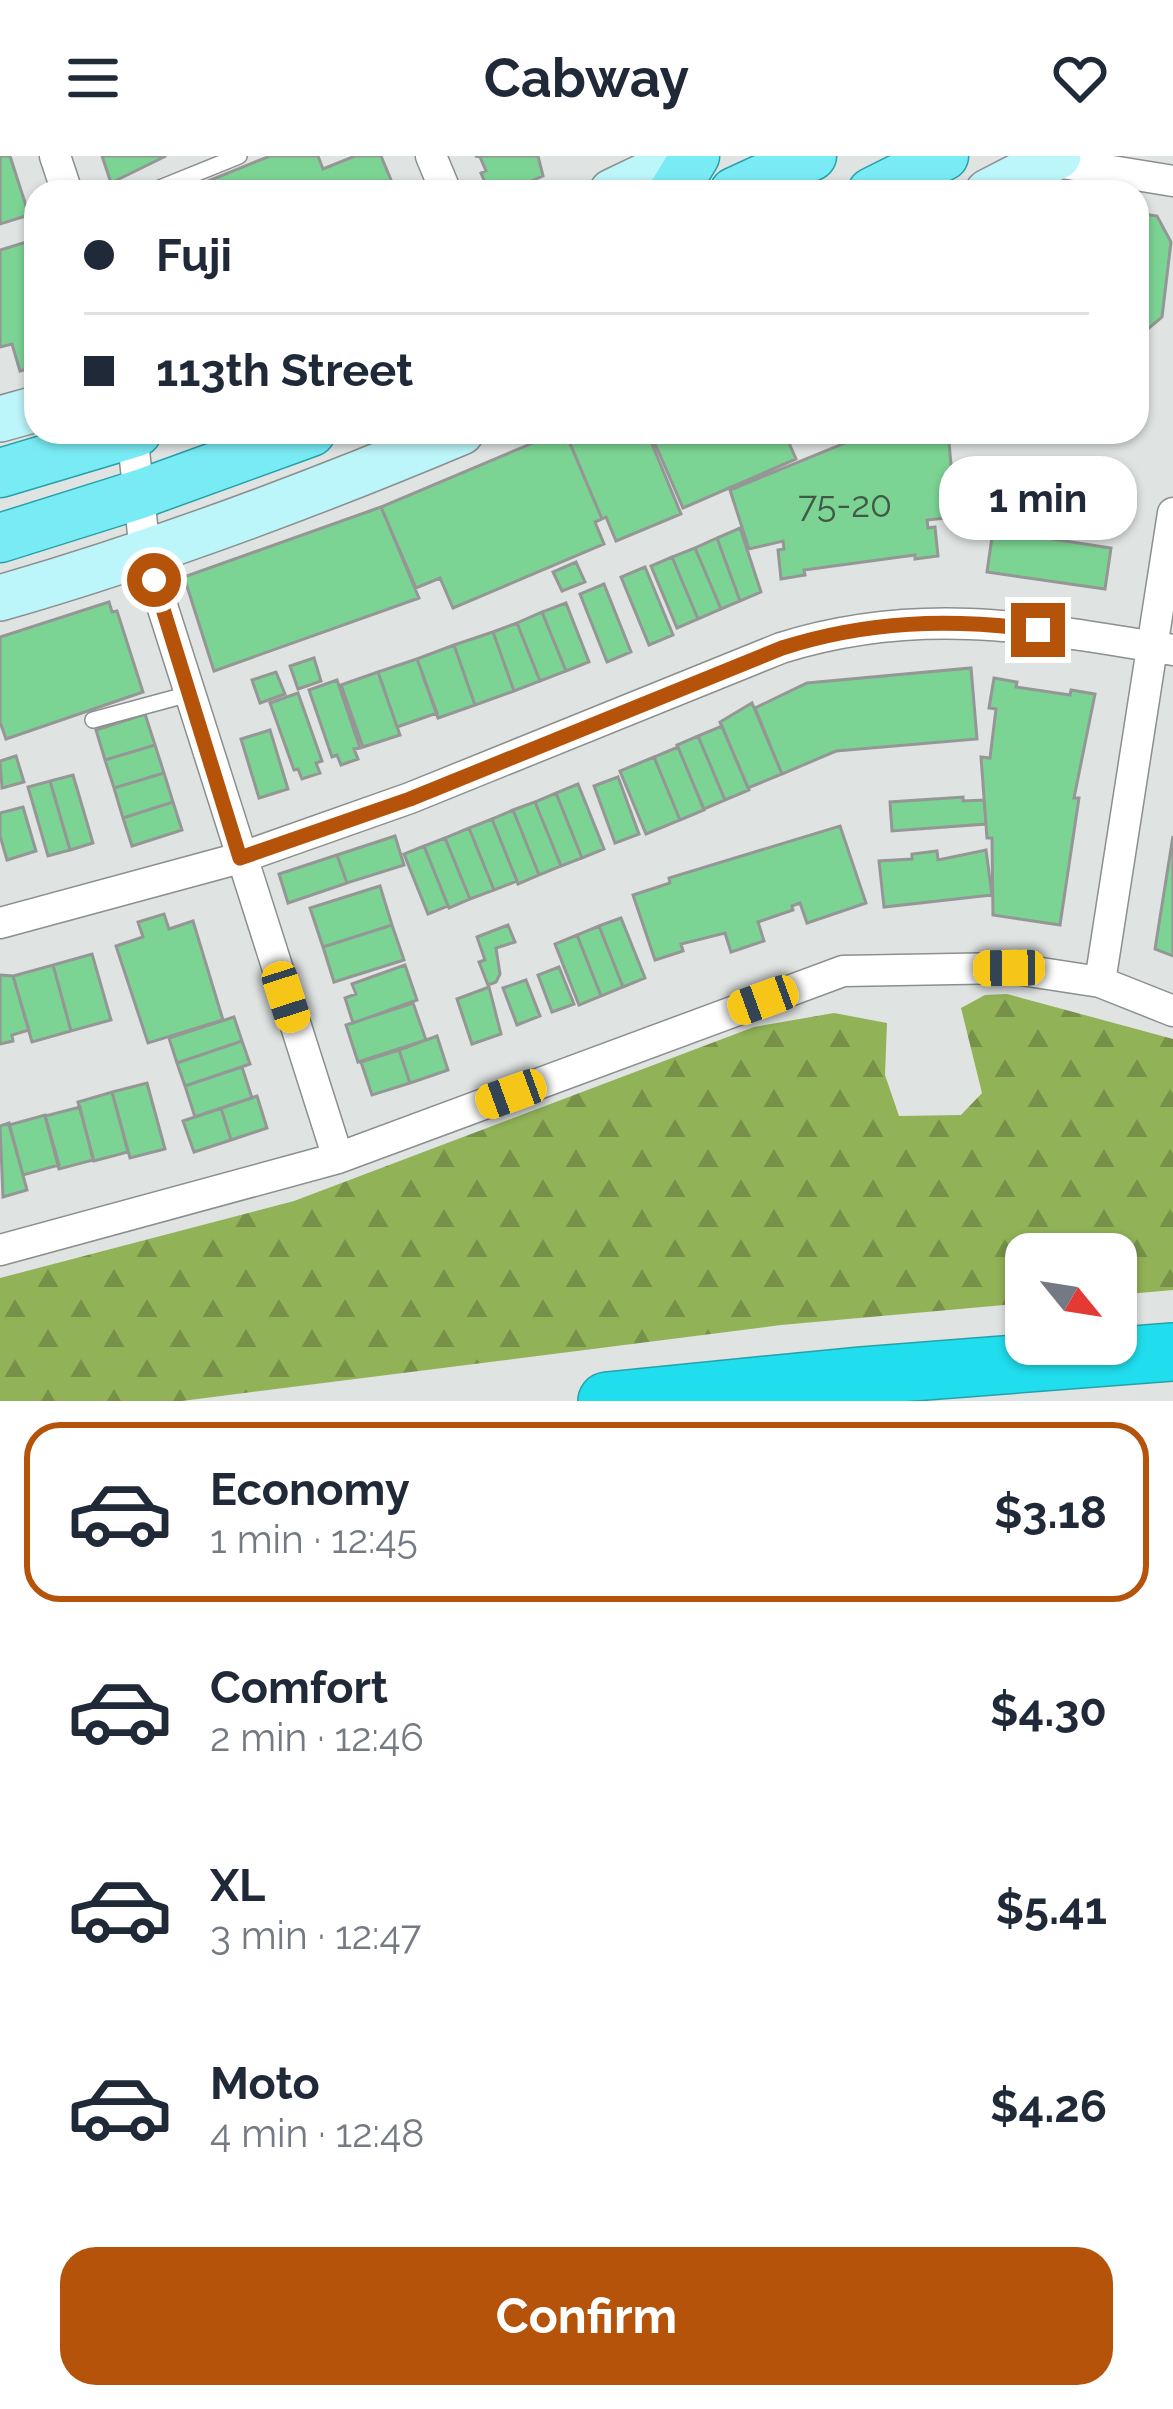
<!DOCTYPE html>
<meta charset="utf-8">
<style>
:root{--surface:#fff;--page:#f6f6f7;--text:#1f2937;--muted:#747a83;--line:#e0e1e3;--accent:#b45309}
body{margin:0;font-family:Raleway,sans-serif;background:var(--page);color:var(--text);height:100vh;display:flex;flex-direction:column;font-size:45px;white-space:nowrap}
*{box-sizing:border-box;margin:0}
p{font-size:39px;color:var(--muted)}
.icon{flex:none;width:66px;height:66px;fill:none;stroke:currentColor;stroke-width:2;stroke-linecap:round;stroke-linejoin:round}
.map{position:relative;height:1245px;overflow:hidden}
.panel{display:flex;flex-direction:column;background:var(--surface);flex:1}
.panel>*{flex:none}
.hud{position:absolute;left:24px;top:24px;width:1125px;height:264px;border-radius:36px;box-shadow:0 3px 9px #0004;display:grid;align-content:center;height:264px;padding:0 60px;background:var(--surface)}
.needle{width:78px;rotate:120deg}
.controls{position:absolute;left:1005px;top:1077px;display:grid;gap:24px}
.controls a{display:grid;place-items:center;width:132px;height:132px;border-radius:24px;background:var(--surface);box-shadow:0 3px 9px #0004;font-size:60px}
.end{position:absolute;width:54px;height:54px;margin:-27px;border:15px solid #b45309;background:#fff;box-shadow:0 0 0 6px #fff}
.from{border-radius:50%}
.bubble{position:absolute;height:84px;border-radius:36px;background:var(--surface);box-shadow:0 3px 9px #0004;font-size:39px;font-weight:700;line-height:84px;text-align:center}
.car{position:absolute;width:36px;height:72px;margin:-36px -18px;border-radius:15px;box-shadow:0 0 9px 3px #0007;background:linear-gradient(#f5c518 24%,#345 0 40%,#f5c518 0 76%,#345 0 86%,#f5c518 0)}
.hud b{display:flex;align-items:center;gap:42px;height:114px;font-size:45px}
.hud b+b{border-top:3px solid var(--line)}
.hud i{width:30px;height:30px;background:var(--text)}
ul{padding:21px 0 0;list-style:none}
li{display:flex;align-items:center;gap:36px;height:180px;margin:0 24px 18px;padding:0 36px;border:6px solid transparent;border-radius:36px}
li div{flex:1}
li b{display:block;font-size:45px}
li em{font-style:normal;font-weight:700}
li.current{border-color:var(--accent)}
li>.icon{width:108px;height:108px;stroke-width:1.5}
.primary-button{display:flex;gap:24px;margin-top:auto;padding:24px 60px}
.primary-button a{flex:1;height:138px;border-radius:36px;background:var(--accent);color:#fff;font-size:48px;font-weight:700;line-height:138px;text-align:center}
header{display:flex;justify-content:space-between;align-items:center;height:156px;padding:0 60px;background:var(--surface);font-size:54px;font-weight:700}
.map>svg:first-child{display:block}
.forest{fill:url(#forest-firs)}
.building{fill:#7cd494;stroke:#949795;stroke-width:3}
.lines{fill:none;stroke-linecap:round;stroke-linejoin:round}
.lane-casing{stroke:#8b8f8e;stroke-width:18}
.street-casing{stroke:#8b8f8e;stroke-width:33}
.secondary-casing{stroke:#8b8f8e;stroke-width:48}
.primary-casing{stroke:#25a1aa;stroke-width:51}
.highway-casing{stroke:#25a1aa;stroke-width:60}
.lane{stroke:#fff;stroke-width:15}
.street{stroke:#fff;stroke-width:30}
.secondary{stroke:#bcf5fa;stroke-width:45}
.primary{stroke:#79ebf4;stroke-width:48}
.highway{stroke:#20deed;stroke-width:57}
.route{stroke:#b45309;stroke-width:15}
.labels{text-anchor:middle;stroke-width:12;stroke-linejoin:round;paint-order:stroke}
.number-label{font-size:36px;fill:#425948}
</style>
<header><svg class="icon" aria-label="menu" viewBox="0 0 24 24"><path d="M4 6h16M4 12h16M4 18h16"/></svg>Cabway<svg class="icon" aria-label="heart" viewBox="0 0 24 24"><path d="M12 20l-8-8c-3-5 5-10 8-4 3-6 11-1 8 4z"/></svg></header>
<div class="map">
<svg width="1173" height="1245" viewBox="0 0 1173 1245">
<defs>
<pattern id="forest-firs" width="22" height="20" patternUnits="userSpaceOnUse" patternTransform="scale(3)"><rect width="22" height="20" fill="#91b257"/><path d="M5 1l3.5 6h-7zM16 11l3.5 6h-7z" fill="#779148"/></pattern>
</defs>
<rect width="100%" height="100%" fill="#dfe3e2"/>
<path class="forest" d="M1007,838L1173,883V1134L1116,1139V1098H1026V1147L781,1169L182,1245H0V1122L294,1045L754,871L834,857L887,867L885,919L899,960L961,959L982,937L961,852L985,839Z"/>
<path class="building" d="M0,0H10L29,59L0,68Z
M102,0H166L111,27Z
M270,0H318L323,13L355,0H381L396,36H181Z
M475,0H538L543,20L506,36H489L481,17L486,15L480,1Z
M1137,57L1157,60L1171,86L1162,161L1142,178H1137Z
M36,83V210L20,215L12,188L0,191V94Z
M559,276H565L602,363L595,366L604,388L453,452L440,422L416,432L381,351Z
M576,276H647L681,358L616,385L606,361L602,363L567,280Z
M650,276H784L796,303L683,352Z
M872,276H948L956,361L927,364L928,372L935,371L938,400L915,403V399L804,414L805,419L781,423L778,394L784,393L783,385L749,393L730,334Z
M998,317L1066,327L1072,334L1068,361L1003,352L995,339Z
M381,351L419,442L214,515L184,421Z
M740,372L761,436L740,445L717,382Z
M993,374L1111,392L1105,433L987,416Z
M717,382L740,445L721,453L695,392Z
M695,392L721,453L698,463L672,401Z
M672,401L698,463L677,472L651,410Z
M576,406L585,426L562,435L553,416Z
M645,411L673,479L649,489L621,421Z
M604,428L631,496L607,506L580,438Z
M109,446L112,456L117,455L143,536L6,583L0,566V481Z
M566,447L589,506L566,515L542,456Z
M542,456L566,515L540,525L517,467Z
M517,467L540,525L514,535L493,476Z
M493,476L514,535L475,549L454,489Z
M454,489L475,549L438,562L417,503Z
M314,502L321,525L298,533L290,510Z
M417,503L437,557L397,571L378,516Z
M971,512L977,583L836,595L782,618L755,552L807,527Z
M276,516L285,538L260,547L252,524Z
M378,516L400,579L363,591L341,529Z
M994,522L1017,526L1016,531L1070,539L1071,534L1095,538L1074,642H1079L1060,769L993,759L992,682H987L981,601L990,602L996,553L989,552Z
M337,524L360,592L354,593L358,603L341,609L337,599L332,601L309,534Z
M298,537L322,605L316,607L320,617L302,623L298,613L294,614L270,547Z
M752,547L782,618L748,632L720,566Z
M145,558L155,589L105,604L96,574Z
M722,570L749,634L725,644L698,580Z
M270,574L288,633L259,642L241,583Z
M698,580L725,644L704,653L677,589Z
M155,589L164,617L114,632L105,604Z
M678,591L704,654L680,664L654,601Z
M16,600L24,626L2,632L0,605Z
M654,601L680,664L646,678L620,615Z
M164,617L173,646L123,662L114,632Z
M73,619L93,687L70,694L50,625Z
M618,621L639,678L615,687L594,630Z
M50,625L70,694L48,700L28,631Z
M578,628L604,693L582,702L556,637Z
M556,637L582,702L561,710L535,646Z
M963,641V645L984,644L986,668L892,675L890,646Z
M173,646L182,674L132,690L123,662Z
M535,646L561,710L539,719L513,654Z
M23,651L36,695L7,704L0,680V657Z
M513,654L539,719L518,728L492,663Z
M492,663L517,725L494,734L469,672Z
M840,670L866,747L807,767L800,747L792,750L793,754L758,766L764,785L731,796L725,777L681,788L683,795L655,804L633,739L670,727L669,722Z
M469,672L494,734L470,743L445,682Z
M395,680L404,709L347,727L337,699Z
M1173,680V800L1155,793Z
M445,682L470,743L449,752L424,690Z
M424,690L448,750L428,758L404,698Z
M986,694L992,739L884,751L879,705L912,703V698L937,695L938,704Z
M337,699L347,727L288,747L279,718Z
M380,730L392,769L323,791L310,752Z
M164,758L169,773L193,765L223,864L148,887L116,790L143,781L138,766Z
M621,762L645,822L623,831L599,770Z
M392,769L404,804L334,826L323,791Z
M508,769L515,786L496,792L500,818L496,826L488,829L479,806L485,804L477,781Z
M599,770L623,831L601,840L577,779Z
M577,779L601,840L579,849L555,788Z
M92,798L111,864L71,875L53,809Z
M53,809L71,875L32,886L13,820Z
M405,809L417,844L353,867L345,842L356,838L352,828Z
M559,811L574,848L552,856L538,819Z
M0,819L13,820L29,874L12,879L13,885L0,888Z
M526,824L540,860L517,869L503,832Z
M489,831L501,878L472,888L457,843Z
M413,847L426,884L358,906L346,869Z
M234,861L242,885L177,907L169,882Z
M437,880L448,914L410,927L399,894Z
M242,885L250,908L185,930L177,907Z
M399,894L410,927L372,939L361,906Z
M242,911L252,942L195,961L185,930Z
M147,927L165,993L130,1002L112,936Z
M112,936L128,996L94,1005L78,946Z
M257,940L267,972L231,984L221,952Z
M80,951L93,1004L59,1013L45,960Z
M221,952L231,984L194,996L183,965Z
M45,959L59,1009L23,1019L9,969Z
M9,967L27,1034L3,1041L0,970Z"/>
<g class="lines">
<g class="lane-casing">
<path id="lane" d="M150,36L239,0
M93,564L189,538"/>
</g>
<g class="street-casing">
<path id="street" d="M55,0L67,36
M431,0L446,36
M1050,5L1173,25
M132,276L145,396L338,1002
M0,767L240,702L410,642L781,492C918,449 1035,471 1173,494
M1100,826L1173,357
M0,1094L338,1002L843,815L1009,812L1100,826L1173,855"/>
</g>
<g class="secondary-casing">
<path id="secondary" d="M612,36L687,0
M988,36L1058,0
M0,263L36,253
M0,442C156,397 311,339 461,276"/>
</g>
<g class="primary-casing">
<path id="primary" d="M673,36L695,0
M734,36L812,0
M872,36L944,0
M0,317L137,276
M0,382L140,338L311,276"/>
</g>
<g class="highway-casing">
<path id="highway" d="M607,1245L860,1220L1173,1196"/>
</g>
<use href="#lane" class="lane"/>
<use href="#street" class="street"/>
<use href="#secondary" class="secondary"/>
<use href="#primary" class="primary"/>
<use href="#highway" class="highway"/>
</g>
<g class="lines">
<path class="route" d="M154,424L240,702L410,643L782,492C867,465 949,462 1038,474"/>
</g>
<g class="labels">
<g class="number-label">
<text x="845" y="361">75-20</text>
</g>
</g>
</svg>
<div class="controls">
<a><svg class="needle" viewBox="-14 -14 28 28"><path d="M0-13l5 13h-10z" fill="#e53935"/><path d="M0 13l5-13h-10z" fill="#747a83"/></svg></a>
</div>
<i class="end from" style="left:154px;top:424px"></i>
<i class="end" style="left:1038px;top:474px"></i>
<div class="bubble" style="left:939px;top:300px;width:198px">1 min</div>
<i class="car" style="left:1009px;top:812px;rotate:269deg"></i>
<i class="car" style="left:286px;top:841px;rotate:162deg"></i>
<i class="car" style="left:763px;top:844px;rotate:250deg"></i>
<i class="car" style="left:511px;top:938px;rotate:250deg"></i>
<div class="hud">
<b><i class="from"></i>Fuji</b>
<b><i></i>113th Street</b>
</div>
</div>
<section class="panel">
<ul>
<li class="current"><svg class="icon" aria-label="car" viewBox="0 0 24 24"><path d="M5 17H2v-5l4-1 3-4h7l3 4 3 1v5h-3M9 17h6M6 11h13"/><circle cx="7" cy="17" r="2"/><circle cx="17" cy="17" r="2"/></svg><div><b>Economy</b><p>1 min · 12:45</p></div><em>$3.18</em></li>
<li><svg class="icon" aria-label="car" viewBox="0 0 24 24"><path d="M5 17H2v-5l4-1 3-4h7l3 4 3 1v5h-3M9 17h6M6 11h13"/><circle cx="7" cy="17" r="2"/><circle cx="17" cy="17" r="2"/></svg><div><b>Comfort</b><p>2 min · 12:46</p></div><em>$4.30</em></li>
<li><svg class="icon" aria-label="car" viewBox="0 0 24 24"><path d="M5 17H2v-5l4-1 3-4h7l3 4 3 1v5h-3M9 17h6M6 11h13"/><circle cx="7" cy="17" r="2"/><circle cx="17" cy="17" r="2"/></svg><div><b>XL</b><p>3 min · 12:47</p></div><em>$5.41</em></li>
<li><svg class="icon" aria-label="car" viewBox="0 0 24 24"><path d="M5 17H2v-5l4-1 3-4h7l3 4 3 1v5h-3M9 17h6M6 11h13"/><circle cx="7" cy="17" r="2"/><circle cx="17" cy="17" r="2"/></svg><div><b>Moto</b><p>4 min · 12:48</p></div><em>$4.26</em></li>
</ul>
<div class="primary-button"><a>Confirm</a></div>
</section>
